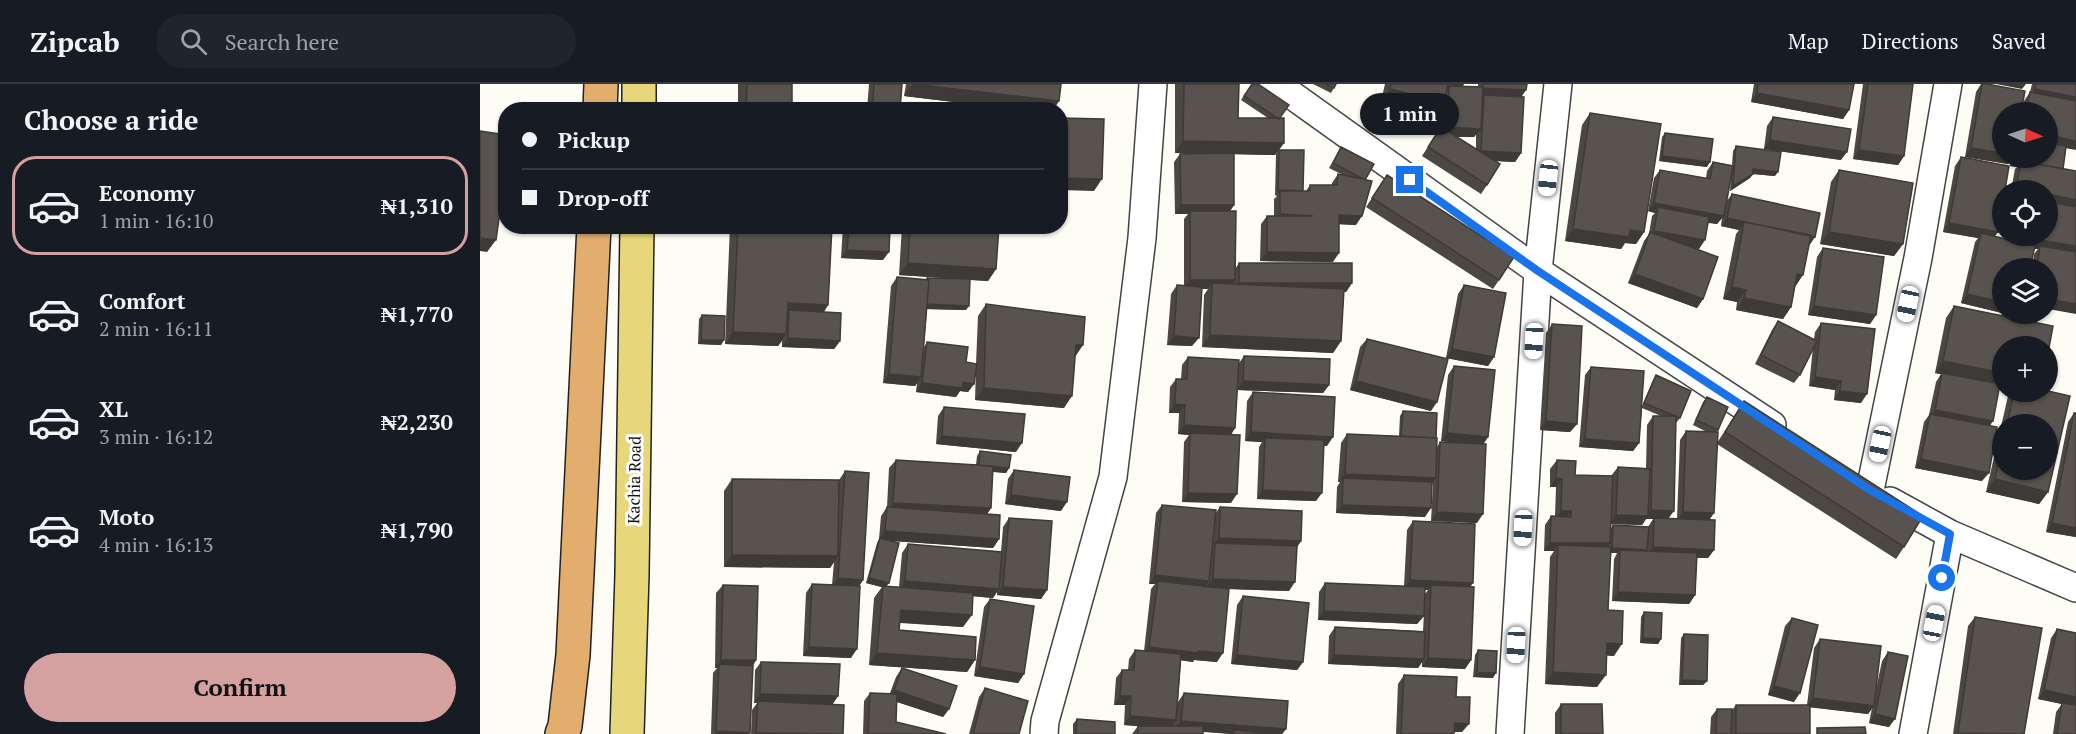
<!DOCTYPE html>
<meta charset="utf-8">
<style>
:root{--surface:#171b24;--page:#20242c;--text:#f1f3f6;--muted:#9ea1a6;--line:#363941;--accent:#d4a1a0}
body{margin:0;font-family:"PT Serif",serif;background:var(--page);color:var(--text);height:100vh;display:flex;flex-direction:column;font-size:22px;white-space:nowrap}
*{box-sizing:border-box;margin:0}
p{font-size:20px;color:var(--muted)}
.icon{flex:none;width:33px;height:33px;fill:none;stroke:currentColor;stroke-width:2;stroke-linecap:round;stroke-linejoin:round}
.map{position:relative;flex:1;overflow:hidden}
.drawer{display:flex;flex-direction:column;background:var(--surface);width:480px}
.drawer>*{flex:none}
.banner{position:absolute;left:18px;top:18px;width:570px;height:132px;border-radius:24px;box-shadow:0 2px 4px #0004;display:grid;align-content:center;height:132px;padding:0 24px;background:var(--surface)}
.needle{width:39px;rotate:93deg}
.tools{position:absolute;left:1512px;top:18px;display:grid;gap:12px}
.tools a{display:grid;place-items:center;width:66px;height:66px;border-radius:50%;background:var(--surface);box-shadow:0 2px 4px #0004;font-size:30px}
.end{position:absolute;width:27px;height:27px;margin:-14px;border:8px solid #1a73e8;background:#fff;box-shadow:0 0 0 3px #fff}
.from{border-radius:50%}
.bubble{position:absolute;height:42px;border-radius:21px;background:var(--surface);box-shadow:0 2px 4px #0004;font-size:20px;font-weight:800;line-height:42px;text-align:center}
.car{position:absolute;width:18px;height:36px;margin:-18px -9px;border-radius:8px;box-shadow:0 0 4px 2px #0007;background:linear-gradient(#fff 24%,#345 0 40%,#fff 0 76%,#345 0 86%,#fff 0)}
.banner b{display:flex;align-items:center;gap:21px;height:57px;font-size:22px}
.banner b+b{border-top:2px solid var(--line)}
.banner i{width:15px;height:15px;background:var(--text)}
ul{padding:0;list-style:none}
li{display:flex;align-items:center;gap:18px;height:99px;margin:0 12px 9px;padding:0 12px;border:3px solid transparent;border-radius:24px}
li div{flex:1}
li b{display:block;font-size:22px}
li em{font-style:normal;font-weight:800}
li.selected{border-color:var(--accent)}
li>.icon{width:54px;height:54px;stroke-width:1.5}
h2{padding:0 24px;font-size:27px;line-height:72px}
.primary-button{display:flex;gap:12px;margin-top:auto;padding:12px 24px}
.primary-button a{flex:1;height:69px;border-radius:36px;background:var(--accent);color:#111;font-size:24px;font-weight:800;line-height:69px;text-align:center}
header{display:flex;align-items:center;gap:36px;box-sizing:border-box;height:84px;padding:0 30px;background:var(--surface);border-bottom:2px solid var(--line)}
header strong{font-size:28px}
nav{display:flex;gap:33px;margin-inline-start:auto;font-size:21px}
.search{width:420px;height:54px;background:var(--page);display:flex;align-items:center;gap:15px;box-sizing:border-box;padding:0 21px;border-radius:33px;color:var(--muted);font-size:22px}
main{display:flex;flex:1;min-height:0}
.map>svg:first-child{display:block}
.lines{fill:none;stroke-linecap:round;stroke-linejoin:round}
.street-casing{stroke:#434343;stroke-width:30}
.primary-casing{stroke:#212121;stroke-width:36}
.highway-casing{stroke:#212121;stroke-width:36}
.street{stroke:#fff;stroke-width:27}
.primary{stroke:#e8d77a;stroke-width:33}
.highway{stroke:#e3ae6d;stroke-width:33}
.wall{fill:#4c4743;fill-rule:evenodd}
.shaded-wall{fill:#3e3a37}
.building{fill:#58534e;stroke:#3e3a37;stroke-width:1.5}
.route{stroke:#1a73e8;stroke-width:8}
.labels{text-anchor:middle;stroke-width:6;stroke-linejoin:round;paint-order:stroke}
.street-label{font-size:16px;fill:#101010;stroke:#fff}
</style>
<header>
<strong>Zipcab</strong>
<div class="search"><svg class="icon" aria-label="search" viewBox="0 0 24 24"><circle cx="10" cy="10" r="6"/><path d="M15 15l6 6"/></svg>Search here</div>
<nav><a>Map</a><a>Directions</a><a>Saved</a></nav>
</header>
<main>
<section class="drawer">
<h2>Choose a ride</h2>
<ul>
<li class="selected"><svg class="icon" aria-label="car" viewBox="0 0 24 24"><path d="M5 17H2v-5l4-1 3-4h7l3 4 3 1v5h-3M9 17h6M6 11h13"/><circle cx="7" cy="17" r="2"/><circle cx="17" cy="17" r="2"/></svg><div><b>Economy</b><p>1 min · 16:10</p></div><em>₦1,310</em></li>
<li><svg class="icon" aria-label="car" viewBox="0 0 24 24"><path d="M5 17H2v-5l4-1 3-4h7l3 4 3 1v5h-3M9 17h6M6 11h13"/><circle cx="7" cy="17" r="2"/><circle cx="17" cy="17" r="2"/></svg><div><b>Comfort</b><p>2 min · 16:11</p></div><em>₦1,770</em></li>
<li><svg class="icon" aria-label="car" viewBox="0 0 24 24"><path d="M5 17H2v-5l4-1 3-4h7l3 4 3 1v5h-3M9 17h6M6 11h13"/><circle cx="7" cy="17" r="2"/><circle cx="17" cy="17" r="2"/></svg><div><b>XL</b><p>3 min · 16:12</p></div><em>₦2,230</em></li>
<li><svg class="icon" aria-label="car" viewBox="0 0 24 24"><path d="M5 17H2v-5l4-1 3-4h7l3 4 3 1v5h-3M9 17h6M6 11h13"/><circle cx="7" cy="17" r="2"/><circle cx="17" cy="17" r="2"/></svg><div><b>Moto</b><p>4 min · 16:13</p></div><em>₦1,790</em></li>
</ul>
<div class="primary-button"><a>Confirm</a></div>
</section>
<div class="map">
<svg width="1596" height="650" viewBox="0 0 1596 650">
<rect width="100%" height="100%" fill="#fefdf5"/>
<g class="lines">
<g class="street-casing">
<path id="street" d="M793,0L802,4L1058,187L1292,341
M1390,406L1438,174L1468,0
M1410,417L1470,450L1596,504
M564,650L565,637L633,393L662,154L673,0
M1030,650L1058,187L1078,0
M1433,650L1470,450"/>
</g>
<g class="primary-casing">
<path id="primary" d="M159,26V0
M147,650L152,490L157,142"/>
</g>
<g class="highway-casing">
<path id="highway" d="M120,26L121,0
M82,650L85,642L93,571L114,142"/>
</g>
<use href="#street" class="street"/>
<use href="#primary" class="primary"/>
<use href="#highway" class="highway"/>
</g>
<path class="wall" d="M258,0H312V26H258Z
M389,0H422L420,26H387Z
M426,0H581L579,17L573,26H540L424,12Z
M695,0H759L758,34H788L761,16L772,0L799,34L804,59L795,71L754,70V121L750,127L755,185L759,179L872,199L866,208H864L861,257L853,269L722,263L724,211L728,205H722L712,262L687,261L691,210L697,201H704V135L708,130H695L694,78L700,70L707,69H695Z
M833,0H856L851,9Z
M905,0H984L983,2L998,3V0H1047L1041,13V69L1035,78L1015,77L1007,101L1001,110L942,72L955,52L961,43V44L963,19L955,30L901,17ZM996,50V65L976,53H994Z
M1274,0H1374L1369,26L1363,35L1271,18Z
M1383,0H1433L1424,72L1418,81L1373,75Z
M1501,0H1507L1522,74H1568V28H1542L1544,17L1550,8L1552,0H1596L1568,184H1552L1554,170L1558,165H1554L1522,184V229L1481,219L1495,158L1498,154L1463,148L1475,82L1481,73L1518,148L1515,152L1526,155V152H1568V106H1531L1535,85L1537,83L1530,82L1531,75L1528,80L1485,73L1496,8Z
M1110,29L1164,148L1156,160L1145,159L1141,165L1085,157L1102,41Z
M1293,33L1361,76L1284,65L1287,42Z
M1185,49L1227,83L1179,77L1182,53Z
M1256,62L1295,92L1273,90L1270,94L1250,107L1251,89L1246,118L1252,110L1329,162L1315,203L1311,223L1303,235L1256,226L1257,218L1243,215L1256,150L1259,146L1241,142L1242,133L1237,140L1228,139L1219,165L1214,164L1223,215L1217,224L1148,199L1164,157L1169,150L1172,132L1175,129L1168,127L1174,94L1180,86L1226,94L1227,87L1233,78L1252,81L1253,67Z
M861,63L886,96L876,141L859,140L853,178L780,177L781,140L787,132H794V115L797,112L795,111L796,70L799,66L823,107H826L830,101H852V99L858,90L865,92L849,84Z
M1359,86L1423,160L1414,172L1340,160L1351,98Z
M907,91L1019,196L1013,205L886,123Z
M250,142H352L348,221L344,228L360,257L354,265L302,263V257L298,262L245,260Z
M363,142H410L403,176L361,174Z
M422,142H519L516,185L508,197L490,196L486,226L447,225L444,263L447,258L486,278L496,280L498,232L506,220L595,272L584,324L495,316L496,284L494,300L488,308L480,307L476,313L436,308L437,299L435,302L403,299L411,202L417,193L447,196V194L481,195L419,191Z
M1343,164L1396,231L1390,240L1328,231L1337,173Z
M984,201L1014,273L1008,282L966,274L978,210Z
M1474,222L1520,302L1510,342L1502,397L1435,384L1444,338L1449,331L1456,298L1461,290L1455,289L1466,234Z
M222,231L244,256L241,261L218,260L219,235Z
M1298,237L1334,255L1335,248L1341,239L1381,319L1354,316L1355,306L1329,302L1333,263L1320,291L1314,299L1275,280L1292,246Z
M1072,240L1097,340L1090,348L1060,346L1066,249Z
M887,255L951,327L870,306L880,263Z
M764,272L849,301L843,309L757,306L755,344L751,351V419L702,418L704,358L709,351L698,350L699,329H689L690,303L696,295H701L702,281L708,273L759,279Z
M974,282L1008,353L1003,360L997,439L951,437L953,398L945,433L856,429L857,403L860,398H858L861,359L867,350L919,352L920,332L923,327L956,354L957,363L960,358L977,359L961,357L968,291Z
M1111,283L1162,322L1173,296L1176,291L1200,334L1196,339L1189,434L1197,435L1200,356L1206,347L1227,348L1213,341L1223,318L1227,313L1238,346L1237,348V359L1264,317L1424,463L1416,475L1237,360L1230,436L1234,466L1228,474H1217L1215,511L1209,520L1132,517L1134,475L1137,469H1130L1128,526L1134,572L1126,571L1117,603L1065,600L1070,473L1074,467H1064L1065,441L1071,432H1075L1076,403H1070V385L1077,376L1095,391L1131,392L1138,383L1166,384L1167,341L1173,332H1181L1162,324L1159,359L1153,367L1099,363L1105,291ZM1166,435H1173L1168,443L1133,441L1131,444V440L1162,441Z
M773,308L847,362H844L836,417L777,415L779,363L782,358L765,357L767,317Z
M1531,308H1568V408L1559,420L1506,408L1528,312ZM1522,340H1568L1522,386Z
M464,323L536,368L456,360L458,332Z
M1594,329L1596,453L1566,448L1588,338Z
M500,367L529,384L526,389L513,388L511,424L507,430L519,455L513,464L411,457L407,502L419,503L422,469L428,460L521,468L523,443L529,434L567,506L561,515L517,511V507L513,514L493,512L483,543L420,539L419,546L495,576L487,588L389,581L394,514L402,503L386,499L397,459L399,455L401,432L407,423L409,384L416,376L496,381L497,372Z
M534,386L581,427L525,420L528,395Z
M365,387L383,496L379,502L371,574L323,572L326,509L332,500L352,501L354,478L350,484L244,483V407L252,395L359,396Z
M682,421L735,430L740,423L821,457L817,463L809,507L746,505L737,578L714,576L713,578L701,576L698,618L704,609L806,645L802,650H751L723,648V650H652L658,642H660L644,641L645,621H634L636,594L642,586H648L649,575L655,566L664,567L671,505L675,500H669L676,429Z
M933,437L990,502L991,576L985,585L942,583V578L938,584L848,580L849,552L855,543L943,547L945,510L948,506H944V532L937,540L838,536L839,508L845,499L924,502L927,446Z
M243,501L276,576L273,582L269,650H231L233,589L237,584H235L236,509Z
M763,512L823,578L817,586L751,580L757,521Z
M510,515L544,590L538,599L494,592L504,523Z
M1164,528L1181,555L1178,560L1160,559L1161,533Z
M1495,533L1544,650H1473L1488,542Z
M1312,534L1314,618L1288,611L1305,542Z
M1577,545L1596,650H1573L1576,628L1582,620L1558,615L1571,554Z
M1204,550L1227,597L1223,601H1199L1201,554Z
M1340,555L1395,610L1402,577L1408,568L1409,643L1389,639L1392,624L1388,630L1330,623V650H1230L1231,633L1237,625L1252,626L1256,621H1327L1334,564Z
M998,566L1013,594L993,593L995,571Z
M281,578L358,612L352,621L363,650H271L272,626L277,619H274L275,586Z
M422,584L469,625L463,633L417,618L416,638L466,650H383L384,617L390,609H410L416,593Z
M924,591L976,613L982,648H974V650H916L918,600Z
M505,604L539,650H489L499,613Z
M1081,620L1123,650H1075V629Z
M597,635L635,650H593V640Z"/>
<path class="shaded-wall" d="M433,0L579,17L573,26H540L424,12Z
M966,0H984L981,5L965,1Z
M1516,0H1546L1542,5Z
M1003,4L1046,6L1040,15L1004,11L1003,13L997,12Z
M910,5L964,18L955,30L901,17Z
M1555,5L1596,13V23L1549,14Z
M1277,9L1369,26L1363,35L1271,18Z
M967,43L1001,45L994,53L961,52Z
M1568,51L1596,57V66L1568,61Z
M1290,56L1367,68L1361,76L1284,65Z
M703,57L804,59L795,71L695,69Z
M1491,64L1522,69V74H1533L1528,80L1485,73Z
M1379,66L1424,72L1418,81L1373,75Z
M1001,67L1041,69L1035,78L995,76Z
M1182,72L1230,78L1227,83L1179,77Z
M1533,78L1540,79L1537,83L1530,82Z
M1273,85L1298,88L1295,92L1273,90L1270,94L1250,107L1253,102Z
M580,94L622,95L614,107L580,106Z
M1536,104L1549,106H1534Z
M1568,110L1596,116V126L1568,120Z
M1174,119L1244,132L1237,140L1177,129L1178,123L1175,129L1168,127Z
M701,121H754L748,130L710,127L708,130H695Z
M859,131L882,132L876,141L853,140Z
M1247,134L1335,153L1329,162L1262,147L1264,138L1259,146L1241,142Z
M1469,139L1518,148L1512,156L1501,149L1498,154L1463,148Z
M1093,145L1150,146L1164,148L1156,160L1145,159L1141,165L1085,157Z
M1174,147L1225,156L1219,165L1168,155Z
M1349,148L1423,160L1414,172L1340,160Z
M1530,152H1536L1596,162V172L1560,162L1558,165L1525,159Z
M0,154L16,156L7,168L0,167Z
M367,166L409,168L403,176L361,174Z
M787,168L859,169L853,178L780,177Z
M428,179L516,185L508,197L419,191Z
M1155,190L1223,215L1217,224L1148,199Z
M1317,190L1323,191L1315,203Z
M710,196H755L749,205L732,199L728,205L704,204Z
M759,199H872L866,208H753Z
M1252,203L1266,206L1257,218L1243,215Z
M1487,210L1522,218V229L1481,219Z
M1264,214L1311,223L1303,235L1256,226Z
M1568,215L1596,220V230L1568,225Z
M308,219L348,221L340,233L309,226L306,232Z
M447,220L489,222L486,226L443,225Z
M1334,222L1396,231L1390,240L1328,231Z
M253,248L306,250L298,262L245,260Z
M730,251L861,257L853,269L722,263Z
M694,252L719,254L712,262L687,261Z
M308,254L360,257L354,265L302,263Z
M221,256H244L241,261L218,260Z
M596,261H603L595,273Z
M972,265L1014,273L1008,282L966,274Z
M1463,277L1522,289V303L1455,289Z
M409,290L441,293L435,302L403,299Z
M1335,293L1361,297L1355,306L1329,302Z
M763,297L849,301L843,309L757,306Z
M876,297L957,318L951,327L870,306Z
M483,298L494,300L488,308L480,307L476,313L436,308L442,299Z
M504,304L592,312L584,324L495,316Z
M1360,307L1387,310L1381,319L1354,316Z
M695,320L705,321L699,329H689Z
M1455,326L1513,337L1507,346L1449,335Z
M1066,337L1097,340L1090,348L1060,346Z
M704,341L755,344L749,353L710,349L709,351L698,350Z
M771,348L853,353L847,362L785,358V354L782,358L765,357Z
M967,349L1008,353L1002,362L961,357Z
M462,352L542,359L536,368L456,360Z
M1105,355L1159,359L1153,367L1099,363Z
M1441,375L1509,389L1502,397L1435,384Z
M499,381L529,384L526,389L496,386Z
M865,390L956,394L949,403L863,394L860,398H858Z
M1076,394L1082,395L1076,403H1070Z
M1515,395L1568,408L1559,420L1506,408Z
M783,406L842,409L836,417L777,415Z
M708,409L757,410L751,419L702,418Z
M531,411L587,418L581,427L525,420Z
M413,419L511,424L505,433L407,428Z
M862,421L951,424L945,433L856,429Z
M1171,426L1194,427L1188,435H1166L1162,441L1129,440L1136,431L1167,432Z
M1081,427H1091L1085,436H1075Z
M957,428L1003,430L997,439L951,437Z
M1203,428L1234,429L1228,438L1197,437Z
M1572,439L1596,444V453L1566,448Z
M405,447L519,455L513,464L399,456Z
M739,454L821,457L815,466L734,460Z
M1070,459H1130L1124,467L1078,461L1074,467H1064Z
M1173,463L1234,466L1228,474L1167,472Z
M1132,464L1167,466L1164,470L1140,466L1137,469H1128Z
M252,471L358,472L350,484L244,483Z
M675,491L729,497L723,505L678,497L675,500H669Z
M358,494L383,496L377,505L352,503Z
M389,494L409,499L405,504L386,499Z
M733,495L815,498L809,507L726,504Z
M930,496L993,499L987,508L951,501L948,506L924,505Z
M425,497L519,505L513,514L419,506Z
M523,503L567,506L561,515L517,511Z
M1138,508L1215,511L1209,520L1132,517Z
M421,526L492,531L483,543L413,538Z
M844,527L944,532L937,540L838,536Z
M1163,554L1181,555L1178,560L1160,559Z
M1127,559L1142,560L1134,572L1118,571Z
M329,563L377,565L371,574L323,572Z
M669,563L743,569L737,578L714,576L713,578L663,571Z
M397,569L495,576L487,588L389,581Z
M757,571L823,578L817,586L751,580Z
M854,571L944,575L938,584L848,580Z
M948,574L991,576L985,585L942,583Z
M241,576H276L270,585L239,580L237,584H235Z
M500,583L544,590L538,599L494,592Z
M1073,588L1126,591L1117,603L1065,600Z
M997,589H1016L1013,594L993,593Z
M1202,596L1227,597L1223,601H1199Z
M1294,602L1320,609L1314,618L1288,611Z
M414,606L469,625L463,633L408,615Z
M1564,606L1596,613V623L1558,615Z
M280,610L358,612L352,621L278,617L277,619H274Z
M640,612H651L645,621H634Z
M1333,614L1394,622L1388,630L1327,623Z
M1395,630L1415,635L1409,643L1389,639Z
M650,632L696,636L690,645L644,641Z
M701,637L806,645L802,650H754V646L752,650L695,645Z
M975,639L989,640L982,648H969Z
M236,647L270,649L269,650H235Z"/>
<path class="building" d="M267,0H312V26H266Z
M394,0H422L420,26H392Z
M433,0H581L579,17Z
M704,0H759L758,34H804V59L703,57Z
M772,0H778L809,21L799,35L764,12Z
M845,0H856L854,4Z
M911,0H968L964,18L910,5Z
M1003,0H1047L1046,6L1003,4Z
M1278,0H1374L1369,26L1277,9Z
M1388,0H1433L1424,72L1379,66Z
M1502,0H1507L1545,7L1541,28H1522V69L1491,64Z
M1556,0H1596V13L1555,5Z
M969,2L1003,3L1001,45L967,43Z
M1550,8L1596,17V57L1568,51V28H1546Z
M1004,11L1044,13L1041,69L1001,67Z
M446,19L492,23V26H445Z
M1110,29L1181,40L1164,148L1150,146L1149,153L1093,145Z
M1293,33L1371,45L1367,68L1290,56Z
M580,34L624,35L622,95L580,94Z
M961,43L1020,80L1007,101L948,63Z
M0,47L26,51V86L16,156L0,154Z
M1185,49L1233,55L1230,78L1182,72Z
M1568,59L1586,62L1583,85L1541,77L1540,79L1533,78L1534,74H1568Z
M1256,62L1301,68L1298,88L1273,85V90L1253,102Z
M861,63L894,80L885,96L853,79Z
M799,66H824L823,107H798Z
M754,69V121H701L700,70Z
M1481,73L1529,82L1525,106H1522V122L1518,148L1469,139Z
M1541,77L1596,87V116L1568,110V106H1549L1536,104Z
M1233,78L1253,82L1244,132L1174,119L1180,86L1230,95Z
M1359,86L1433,99L1423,160L1349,148Z
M858,90L892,97L882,132L859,131V169L787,168V132H833L800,130V106L830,107V101H857Z
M907,91L1034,173L1019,196L892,114Z
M1252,110L1340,129L1335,153L1247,134Z
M1568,118L1596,123V162L1536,152H1568Z
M1178,123L1229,133L1225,156L1174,147Z
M710,127H756L755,196H710Z
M1264,138L1331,151L1323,191L1317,190L1311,223L1264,214L1266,206L1252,203Z
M258,142H352L348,221L308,219L306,250L253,248Z
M369,142H410L409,168L367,166Z
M430,142H519L516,185L428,179Z
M1170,148L1238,173L1223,215L1155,190Z
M1501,149L1555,162L1550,184H1522V218L1487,210Z
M1560,162L1596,168V220L1568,215V184H1557Z
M1343,164L1404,173L1396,231L1334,222Z
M759,179H872V199H759Z
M417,193L449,196L441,293L409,290Z
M447,194L490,195L489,222L447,220L449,196H447Z
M732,199L864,205L861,257L730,251Z
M697,201L722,203L719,254L694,252Z
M984,201L1026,209L1014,273L972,265Z
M506,220L605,233L603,261H596L592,312L504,304Z
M1474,222L1573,242L1568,269V262H1522V289L1463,277Z
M309,226L361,229L360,257L308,254Z
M222,231L245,232L244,256H221Z
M1298,237L1337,257L1320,291L1281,271Z
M1341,239L1395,245L1387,310L1360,307L1361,297L1335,293Z
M1072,240L1102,242L1097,340L1066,337Z
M887,255L968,275L957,318L876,297Z
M447,258L488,263L486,278L497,280L494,300L483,298L482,304L442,299Z
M764,272L850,275L849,301L763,297Z
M708,273L759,276L755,344L704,341L705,321L695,320L696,295H707Z
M974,282L1015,286L1008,353L967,349Z
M1111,283L1164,287L1159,359L1105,355Z
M1462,289L1520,300L1513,337L1455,326Z
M1176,291L1211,307L1200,334L1164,319Z
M1568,307L1590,312L1568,408L1515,395L1522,361V386H1568V340H1527L1534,308Z
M773,308L855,313L853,353L771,348Z
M1227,313L1248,323L1238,346L1216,336Z
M1264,317L1443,432L1424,463L1245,348Z
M464,323L545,330L542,359L462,352Z
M923,327L957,329L956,354L921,352Z
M1594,329H1596V444L1572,439Z
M1450,330L1517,343L1509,389L1441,375Z
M1173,332H1196L1194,427L1171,426Z
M1206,347L1238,348L1234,429L1203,428Z
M710,349L760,351L757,410L708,409Z
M867,350L957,354L956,394L865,390Z
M785,354L844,356L842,409L783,406Z
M960,358L1006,360L1003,430L957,428Z
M500,367L531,371L529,384L499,381Z
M416,376L513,382L511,424L413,419Z
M1077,376L1096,377L1095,391L1133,392L1130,459H1070L1071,432L1091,433V427H1081L1082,395L1076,394Z
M1138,383L1170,385L1168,432L1136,431Z
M534,386L590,393L587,418L531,411Z
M365,387L389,389L383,496L358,494Z
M863,394L952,398L951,424L862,421Z
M252,395L359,396L358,472L252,471Z
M682,421L736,426L729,497L675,491Z
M407,423L520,431L519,455L405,447Z
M740,423L822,427L821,457L739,454Z
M529,434L572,437L567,506L523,503Z
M1174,434L1235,436L1234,466L1173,463Z
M933,437L995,440L993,499L930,496Z
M1133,441L1169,443L1167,466L1132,464Z
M400,454L419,459L409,499L389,494Z
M735,459L817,462L815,498L733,495Z
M428,460L522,468L519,505L425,497Z
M1078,461L1131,463L1128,526L1143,527L1142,560L1127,559L1126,591L1073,588Z
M1140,466L1217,469L1215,511L1138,508Z
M678,497L749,505L743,569L719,567V569L669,563Z
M845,499L945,503L944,532L844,527Z
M332,500L380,502L377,565L329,563Z
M243,501L278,502L276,576H241Z
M951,501L994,503L991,576L948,574Z
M403,502L493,509L492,531L421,526L419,546L496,553L495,576L397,569Z
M763,512L829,519L823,578L757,571Z
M510,515L554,522L544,590L500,583Z
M1164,528L1182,529L1181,555L1163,554Z
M1495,533L1562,544L1544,650L1478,649Z
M1312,534L1338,541L1320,609L1294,602Z
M855,543L945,548L944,575L854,571Z
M1577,545L1596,549V613L1564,606Z
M1204,550L1228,551L1227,597L1202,596Z
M1340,555L1401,562L1394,622L1333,614Z
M655,566L701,570L696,636L650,632L651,612H640L642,586H654Z
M998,566L1017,567L1016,589H997Z
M1408,568L1428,572L1415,635L1395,630Z
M281,578L360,580L358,612L280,610Z
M239,580L273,582L270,649L236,647Z
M422,584L477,602L469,625L414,606Z
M924,591L977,593L976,613H990L989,640L975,639L974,650H921Z
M505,604L548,617L539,650H493Z
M390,609L417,610L416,638L466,650H388Z
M704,609L808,617L806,645L701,637Z
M278,617L364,621L363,650L276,649Z
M1582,619L1596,621V650H1577Z
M1081,620H1122L1123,650H1081Z
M1256,621H1330V650H1256Z
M1237,625H1252L1251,650H1236Z
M597,635L635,638V650H596Z
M658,642H723V650H658Z
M1385,643L1386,650H1337V644Z
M754,646L796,650H754Z"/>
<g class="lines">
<path class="route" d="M930,96L1058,187L1390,406L1470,450L1462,494"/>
</g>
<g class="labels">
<g class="street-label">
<text transform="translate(154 396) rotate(-89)" y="6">Kachia Road</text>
</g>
</g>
</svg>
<div class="tools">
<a><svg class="needle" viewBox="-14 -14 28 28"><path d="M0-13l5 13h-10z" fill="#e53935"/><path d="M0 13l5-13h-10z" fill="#9ea1a6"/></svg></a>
<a><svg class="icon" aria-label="locate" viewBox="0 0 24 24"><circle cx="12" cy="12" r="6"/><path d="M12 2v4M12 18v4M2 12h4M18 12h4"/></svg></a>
<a><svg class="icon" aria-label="layers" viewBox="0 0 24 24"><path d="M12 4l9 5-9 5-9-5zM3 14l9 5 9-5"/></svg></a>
<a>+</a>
<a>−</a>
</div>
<i class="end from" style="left:1462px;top:494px"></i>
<i class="end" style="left:930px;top:96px"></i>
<div class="bubble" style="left:880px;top:9px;width:99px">1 min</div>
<i class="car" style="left:1068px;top:94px;rotate:186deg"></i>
<i class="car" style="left:1428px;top:220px;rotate:192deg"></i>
<i class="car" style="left:1054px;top:257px;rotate:183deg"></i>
<i class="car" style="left:1400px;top:360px;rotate:192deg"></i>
<i class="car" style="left:1043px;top:444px;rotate:183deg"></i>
<i class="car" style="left:1454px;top:539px;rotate:11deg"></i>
<i class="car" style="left:1036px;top:561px;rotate:183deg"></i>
<div class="banner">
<b><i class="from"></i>Pickup</b>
<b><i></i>Drop-off</b>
</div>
</div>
</main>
